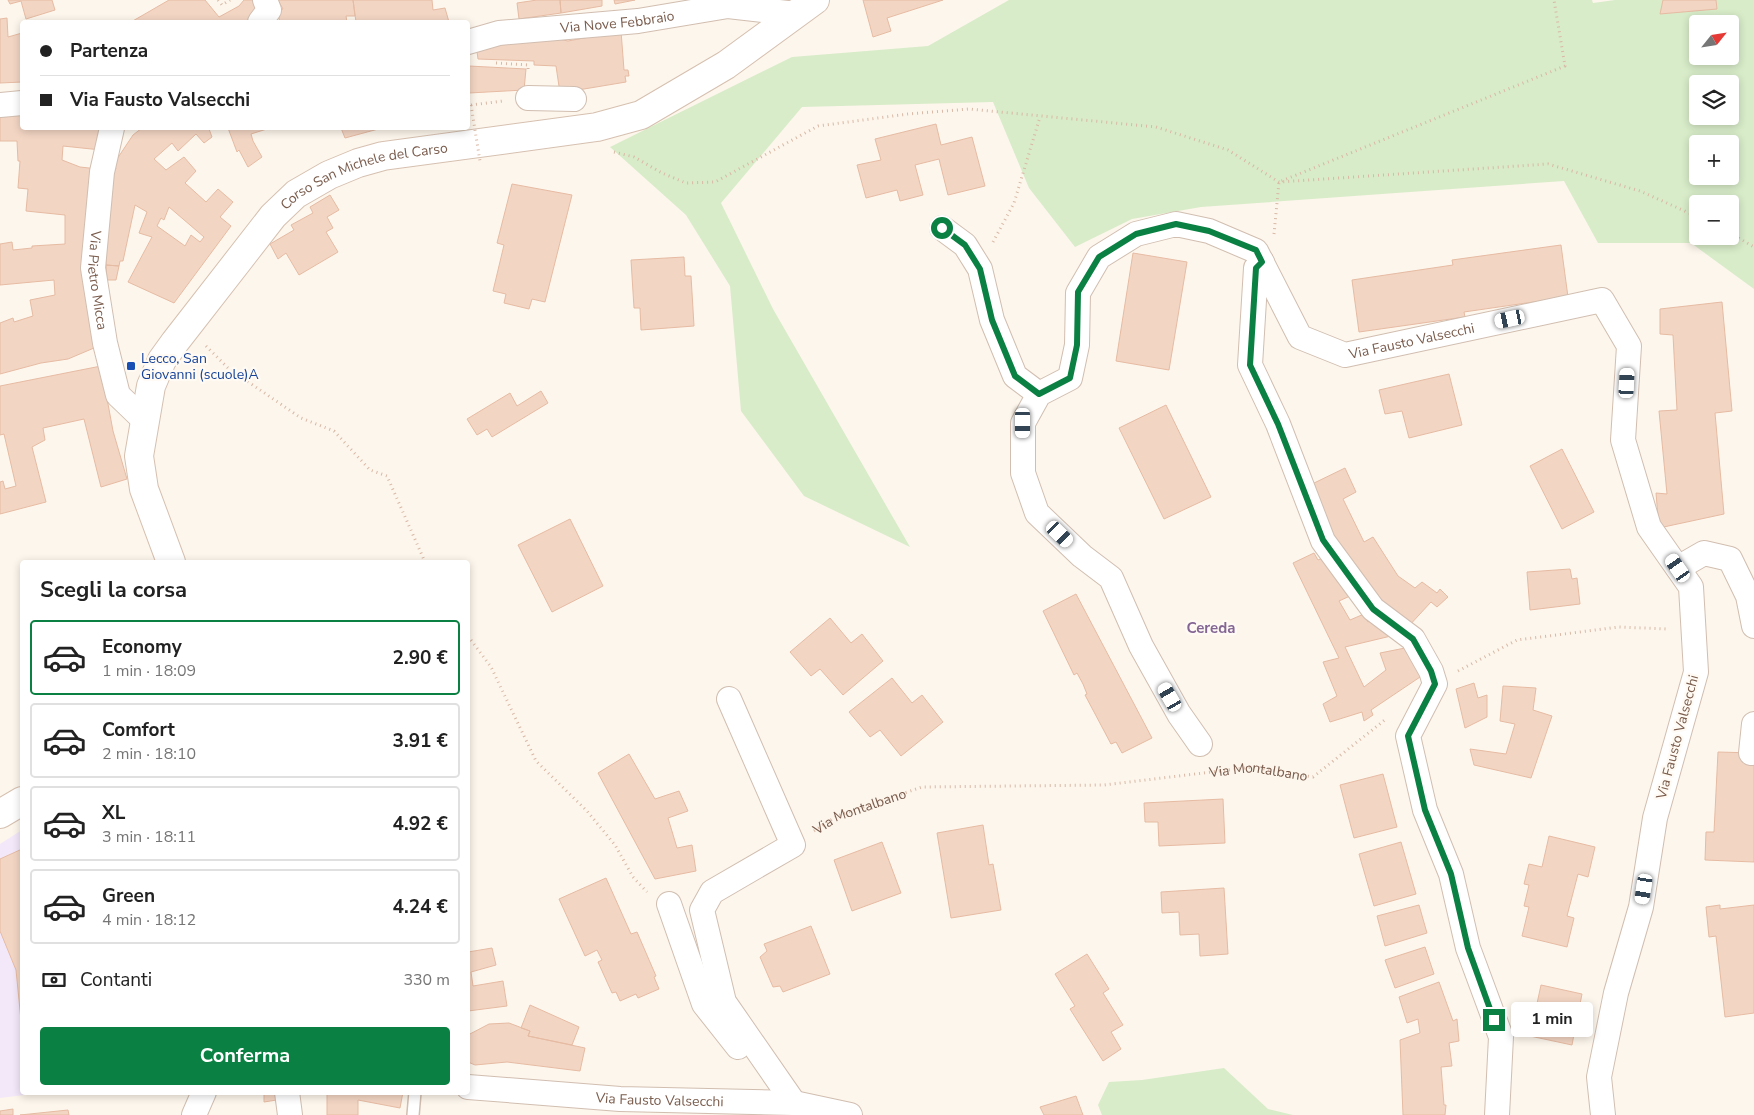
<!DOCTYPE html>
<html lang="it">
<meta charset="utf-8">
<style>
:root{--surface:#fff;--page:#f2f2f2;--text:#222;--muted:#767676;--line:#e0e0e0;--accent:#0b8043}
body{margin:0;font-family:"Nunito Sans",sans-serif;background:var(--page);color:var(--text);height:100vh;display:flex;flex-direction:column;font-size:19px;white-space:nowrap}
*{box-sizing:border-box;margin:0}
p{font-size:16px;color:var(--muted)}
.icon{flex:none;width:28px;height:28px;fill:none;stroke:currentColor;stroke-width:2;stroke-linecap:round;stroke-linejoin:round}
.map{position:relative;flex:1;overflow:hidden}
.panel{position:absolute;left:20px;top:560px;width:450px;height:535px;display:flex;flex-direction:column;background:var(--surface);border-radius:5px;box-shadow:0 2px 8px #0003}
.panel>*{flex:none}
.guide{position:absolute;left:20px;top:20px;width:450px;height:110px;border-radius:5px;box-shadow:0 2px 8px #0003;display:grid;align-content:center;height:110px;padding:0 20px;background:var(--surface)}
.needle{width:32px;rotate:60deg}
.fabs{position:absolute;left:1689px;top:15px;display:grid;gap:10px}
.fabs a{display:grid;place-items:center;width:50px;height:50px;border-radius:5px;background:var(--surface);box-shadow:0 2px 8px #0003;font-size:25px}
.end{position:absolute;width:22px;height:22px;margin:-11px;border:6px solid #0b8043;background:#fff;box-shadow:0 0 0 2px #fff}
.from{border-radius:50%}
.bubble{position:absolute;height:35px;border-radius:5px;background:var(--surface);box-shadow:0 2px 8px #0003;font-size:16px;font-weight:700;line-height:35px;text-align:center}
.car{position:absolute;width:15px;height:30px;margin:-15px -8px;border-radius:6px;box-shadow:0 0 4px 1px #0007;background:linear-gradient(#fff 24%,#345 0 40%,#fff 0 76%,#345 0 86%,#fff 0)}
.guide b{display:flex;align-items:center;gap:18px;height:48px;font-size:19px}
.guide b+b{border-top:1px solid var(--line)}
.guide i{width:12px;height:12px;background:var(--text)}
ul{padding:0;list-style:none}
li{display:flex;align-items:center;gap:15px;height:75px;margin:0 10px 8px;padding:0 10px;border:2px solid var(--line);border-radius:5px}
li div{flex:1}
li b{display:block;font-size:19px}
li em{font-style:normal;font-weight:700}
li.current{border-color:var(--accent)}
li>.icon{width:45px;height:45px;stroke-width:1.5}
h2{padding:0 20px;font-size:22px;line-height:60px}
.pay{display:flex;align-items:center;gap:12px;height:55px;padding:0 20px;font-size:19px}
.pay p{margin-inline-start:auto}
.action{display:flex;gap:10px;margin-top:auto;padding:10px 20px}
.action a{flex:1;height:58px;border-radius:5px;background:var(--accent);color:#fff;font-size:20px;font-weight:700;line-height:58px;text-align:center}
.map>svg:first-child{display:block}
.education{fill:#f3e8fa}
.green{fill:#d8ecc9;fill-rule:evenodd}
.building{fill:#f3d5c3;stroke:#e6bba3;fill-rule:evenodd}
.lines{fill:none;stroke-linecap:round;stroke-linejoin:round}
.lane-casing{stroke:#d1beb0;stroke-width:14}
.street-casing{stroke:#d1beb0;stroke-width:26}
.secondary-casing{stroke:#d6c0b0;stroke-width:30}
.path{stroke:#d9b8a5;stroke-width:3;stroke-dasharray:1 4;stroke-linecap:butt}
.lane{stroke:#fff;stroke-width:11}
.street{stroke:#fff;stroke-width:24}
.secondary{stroke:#fff;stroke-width:28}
.path-bridge{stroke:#d9b8a5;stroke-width:3;stroke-dasharray:1 4;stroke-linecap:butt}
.route{stroke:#0b8043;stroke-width:6}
.transit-dot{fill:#1a4fb4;stroke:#fffaf3;stroke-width:2}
.labels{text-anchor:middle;stroke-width:4.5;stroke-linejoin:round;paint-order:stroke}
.street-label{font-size:14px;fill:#7a5c4d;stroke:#fffaf3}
.transit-label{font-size:14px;fill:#164399;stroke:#fffaf3;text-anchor:start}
.neighbourhood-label{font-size:15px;font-weight:bold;fill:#846695;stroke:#fffaf3}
</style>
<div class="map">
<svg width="1754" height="1115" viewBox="0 0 1754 1115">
<rect width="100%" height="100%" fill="#fdf6ec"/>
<path class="education" d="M22,830V1092L40,1093L0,1098V844Z"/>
<path class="green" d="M1009,0H1592L1593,3L1615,0H1754V289L1691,243H1598L1564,181L1201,207L1132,219L1075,247L1029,188L993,102L802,107L721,203L773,309L910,547L804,496L741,411L730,286L686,215L610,147L792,57L928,46ZM1698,24H1730V56H1698ZM1698,84H1730V116H1698ZM1698,144H1730V176H1698ZM1698,204H1730V236H1698Z
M1224,1068L1268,1109L1293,1115H1102L1098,1105L1109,1082L1142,1080Z"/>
<path class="building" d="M8,0H52L55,10L26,19L21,1L10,4Z
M169,0H205L219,17L239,6L244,0H260L252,22H131Z
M278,0H353L355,16H346L347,22H280L277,11L283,9Z
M353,0H432L433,10L445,8L449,22H356Z
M537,0H560L561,13L519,19L517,3Z
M560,0H602V6L561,13Z
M614,0H635L615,4Z
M863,0H943L887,18L891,31L873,37Z
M1663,0H1716L1717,9L1660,14Z
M7,18L8,37L22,33V82L0,83V19Z
M621,31L624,70H628L629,76H625L626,82L560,93L556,66L534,65V61L478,59L476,44L558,39L568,41Z
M468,59L469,66L526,69L524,90L469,93L468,97Z
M0,108L22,109V128H99L101,150L63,146L62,160L80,167L98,169L94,348L68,359L41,363L0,374V323L13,318L14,322L33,316L30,300L55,295L54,280L0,285V244L12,242L13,250L32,248V246L65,244V215L26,211L28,189L18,188L20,161H18L17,141H0Z
M936,124L941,145L972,137L985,186L948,195L939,159L915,165L923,195L900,201L897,190L866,198L857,165L881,160L875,139Z
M142,128H212L209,129L212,137L204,143L196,134L178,151L172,143L154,159L166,170L184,157L196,171L185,183L206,202L218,189L233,202L220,217L231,226L174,303L128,282L152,237L139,233L147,212L135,205L123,261H120L119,266L106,265L104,226L107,189L116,168L113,165L133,135ZM169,207L204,237L200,242L191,235L185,246L157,226L161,218L164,220Z
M228,128H270L251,134L253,141L262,157L248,167L239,150L237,152Z
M341,128H382L345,138Z
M512,184L572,195L545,302L532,299L529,309L504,303L506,294L493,291L504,245L497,243Z
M330,195L339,210L327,217L333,228L326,232L338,252L299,275L286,253L278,259L270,244L294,230L291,225L313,213L310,207Z
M1561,245L1568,297L1464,312L1465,317L1359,332L1352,280L1453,265L1452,260Z
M1133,253L1187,262L1169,370L1116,361Z
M684,257L685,276H691L694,326L641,330L640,308H634L631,260Z
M106,265L119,266L116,280H107Z
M1722,302L1732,411L1715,413L1724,514L1659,528L1656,493L1667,494L1659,411L1677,410L1673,335L1660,334V309Z
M101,366L113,431L127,479L101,487L84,419L43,428L45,440L32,447L46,502L0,514V482L3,481L5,489L16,486L4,434L0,435V386Z
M1449,374L1462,425L1409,438L1402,411L1385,414L1379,390Z
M541,391L548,403L492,437L487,429L477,435L467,419L510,393L517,406Z
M1166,405L1211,497L1164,519L1119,428Z
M1562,449L1594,512L1562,529L1530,466Z
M1345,468L1356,492L1343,499L1364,542L1373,537L1398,576L1415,588L1422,582L1437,593L1440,589L1448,597L1437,607L1431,602L1407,628L1372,595L1330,537L1310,485Z
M570,519L603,586L552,612L518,545Z
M1314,553L1318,560L1329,555L1350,596L1339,601L1350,620L1364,614L1368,622L1375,617L1391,636L1345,647L1364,687L1386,670L1380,653L1410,647L1429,671L1371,710L1373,715L1364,721L1362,712L1330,722L1323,704L1337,696L1323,662L1339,658L1293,563Z
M1570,569L1572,579L1577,578L1580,604L1530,610L1527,572Z
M1076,594L1152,738L1122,753L1116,742L1111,744L1085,695L1087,694L1083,684L1077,673L1074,675L1043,611Z
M830,618L851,643L862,634L883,661L843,695L820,669L811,676L790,652Z
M892,678L912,703L922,695L943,722L901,756L880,730L870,737L849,712Z
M1474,683L1478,698L1487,695V717L1465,728L1456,689Z
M1503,686L1536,688L1533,710L1552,716L1531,778L1474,765L1470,749L1506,754L1515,724L1500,721Z
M1718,752L1754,753V862L1705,860L1706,832H1714Z
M629,754L655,799L679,791L688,811L668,818L677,848L692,845L696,871L655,879L598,773Z
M1383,774L1397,827L1354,838L1340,785Z
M1223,799L1225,843L1159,846L1158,822H1145L1144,803Z
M983,825L989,865L993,864L1001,910L951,918L937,833Z
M1549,836L1595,847L1588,877L1578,874L1567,916L1574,918L1567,947L1522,936L1529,907L1524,906L1529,885L1524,884L1529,864L1542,867Z
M882,842L901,893L852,911L834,860Z
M1401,842L1416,894L1374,906L1359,854Z
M22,849V1030L16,970L0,931V859Z
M606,878L631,934L637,932L656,976L654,977L659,989L638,998L636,994L620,1001L616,992L612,993L598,962L602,960L597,950L585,956L559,899Z
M1224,888L1228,954L1200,956L1199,934L1180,935L1179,912L1162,913L1161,892Z
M1419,905L1427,933L1385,946L1377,916Z
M1720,905V909L1754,905V1013L1725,1017L1716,936L1709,937L1706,907Z
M811,926L830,974L783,992L780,986L773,987L760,957L767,951L764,944Z
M1425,947L1434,974L1395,988L1385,960Z
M492,948L496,965L471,972L473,986L503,981L507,1006L468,1011V952Z
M1087,954L1109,989L1103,993L1123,1025L1111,1032L1121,1049L1103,1061L1070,1009L1075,1006L1055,974Z
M1439,982L1453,1021L1457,1019L1459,1041L1449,1043L1452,1066L1441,1067L1444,1105H1446L1445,1115H1403L1400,1040L1420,1033L1418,1019L1407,1023L1399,997Z
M1541,985L1582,994L1578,1014L1587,1016L1585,1031L1575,1029L1572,1045L1530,1036Z
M530,1005L579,1027L572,1045L528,1036L530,1031L521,1028Z
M509,1023L530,1031L528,1036L585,1048L580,1071L507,1062L475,1065L468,1062V1035L489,1024Z
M264,1092H282L283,1099L264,1102Z
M327,1092H403L400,1108L358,1100V1115H327Z
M1076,1096L1083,1115H1044L1040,1107Z
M13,1109V1115H0V1111Z
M68,1110L69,1115H20Z"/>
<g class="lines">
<g class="lane-casing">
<path id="lane" d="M413,1115L415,1092"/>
</g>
<g class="street-casing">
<g id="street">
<path d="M260,22L269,10L265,0"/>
<path id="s2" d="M468,42L499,33L638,21L728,6L796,14"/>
<path d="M528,98L574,99"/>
<path d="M0,105L22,103"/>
<path id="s3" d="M112,128L102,172L93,268L105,343L118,395L144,420"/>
<path d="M942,228L965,245L980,269L992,320L1015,376L1039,394"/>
<path d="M1262,262L1256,268L1250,365L1278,424L1323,541L1373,609L1413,639L1431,671L1435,684L1408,736L1425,810L1451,874L1468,948L1501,1037L1497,1115"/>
<path d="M1678,568L1704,553L1730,559L1748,596L1754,626"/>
<path d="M729,699L793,845L712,892L702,910L724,1002L794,1103"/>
<path id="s4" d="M1200,744L1179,714L1141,646L1111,578L1082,556L1037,513L1023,473V423L1039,394L1070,378L1077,345L1078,293L1099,257L1136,234L1176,224L1209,231L1256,251L1300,337L1345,355L1602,300L1629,346L1623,440L1649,527L1691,587L1696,672L1655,818L1641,907L1616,993L1599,1077L1603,1115"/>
<path d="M1751,753L1754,724"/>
<path d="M669,904L704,1004L738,1047"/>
<path id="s5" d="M468,1087L620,1099L794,1103L850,1115"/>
<path d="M287,1092L290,1115"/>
<path d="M194,1115L204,1092"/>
</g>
</g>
<g class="secondary-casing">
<g id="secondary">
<path id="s6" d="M171,562L144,489L139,456L151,386L162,360L175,342L273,216L296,194L329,175L358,163L383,156L597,127L641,115L726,65L815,0"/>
<path d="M0,814L22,801"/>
</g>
</g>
<g class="path">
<path d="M218,0L222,5L230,0"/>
<path d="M496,63L528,65V72"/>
<path d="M471,105L503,101"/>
<path d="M614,152L634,157L662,173L686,183L715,182L818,126L908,114L969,109L1156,127L1228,150L1279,182L1548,164L1640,191L1698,217"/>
<path d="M1730,233L1754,247"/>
<path d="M1274,234L1279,182L1565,66L1554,0"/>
<path d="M993,242L1014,203L1040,117"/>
<path d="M206,346L228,368L301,418L334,431L370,470L387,476L425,562"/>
<path d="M468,636L491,667L536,761L587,811L615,845L633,877L647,892"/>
<path d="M1458,671L1517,640L1619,627L1668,629"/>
<path id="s1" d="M814,831L837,816L922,787L1104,785L1253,767L1313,777L1386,719"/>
</g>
<use href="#lane" class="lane"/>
<use href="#street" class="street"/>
<use href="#secondary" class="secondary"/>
<path class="path-bridge" d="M471,105L480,161"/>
</g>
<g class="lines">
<path class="route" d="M942,228L965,245L980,269L992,320L1015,376L1039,394L1070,378L1077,345L1078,292L1099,257L1136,234L1176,224L1209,231L1256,250L1262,262L1256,268L1250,365L1278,424L1323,540L1373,609L1413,639L1431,671L1435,684L1408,736L1425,810L1451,874L1468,948L1494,1020"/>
</g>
<rect class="transit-dot" x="126" y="361" width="10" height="10" rx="2.5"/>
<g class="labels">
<g class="street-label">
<text dy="5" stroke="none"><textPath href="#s2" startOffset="151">Via Nove Febbraio</textPath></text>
<text dy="5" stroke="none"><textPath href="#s6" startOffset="495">Corso San Michele del Carso</textPath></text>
<text dy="5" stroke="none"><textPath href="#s3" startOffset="154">Via Pietro Micca</textPath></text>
<text dy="5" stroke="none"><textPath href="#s4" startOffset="958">Via Fausto Valsecchi</textPath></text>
<text transform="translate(1677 737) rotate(-75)" y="5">Via Fausto Valsecchi</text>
<text dy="5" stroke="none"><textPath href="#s1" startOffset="455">Via Montalbano</textPath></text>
<text dy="5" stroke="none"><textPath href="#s1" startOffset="50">Via Montalbano</textPath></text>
<text dy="5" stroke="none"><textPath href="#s5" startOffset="192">Via Fausto Valsecchi</textPath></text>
</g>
<g class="transit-label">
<text x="141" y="363">Lecco, San<tspan x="141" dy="16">Giovanni (scuole)A</tspan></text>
</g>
<g class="neighbourhood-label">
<text x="1211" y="633">Cereda</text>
</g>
</g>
</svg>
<div class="fabs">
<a><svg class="needle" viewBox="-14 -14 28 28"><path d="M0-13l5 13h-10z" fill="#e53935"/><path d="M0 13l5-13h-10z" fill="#767676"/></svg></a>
<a><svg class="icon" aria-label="layers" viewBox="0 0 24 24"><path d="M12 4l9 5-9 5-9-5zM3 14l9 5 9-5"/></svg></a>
<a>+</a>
<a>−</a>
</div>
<i class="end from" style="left:942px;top:228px"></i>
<i class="end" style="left:1494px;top:1020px"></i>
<div class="bubble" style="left:1511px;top:1002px;width:82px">1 min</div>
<i class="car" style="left:1510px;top:319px;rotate:258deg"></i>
<i class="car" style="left:1627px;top:383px;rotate:3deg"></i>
<i class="car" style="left:1023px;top:423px;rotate:180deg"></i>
<i class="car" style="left:1060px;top:534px;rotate:134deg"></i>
<i class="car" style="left:1678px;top:568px;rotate:325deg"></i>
<i class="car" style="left:1170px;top:697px;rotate:330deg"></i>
<i class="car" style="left:1644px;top:889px;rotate:189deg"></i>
<div class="guide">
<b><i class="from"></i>Partenza</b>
<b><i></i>Via Fausto Valsecchi</b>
</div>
<section class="panel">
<h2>Scegli la corsa</h2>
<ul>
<li class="current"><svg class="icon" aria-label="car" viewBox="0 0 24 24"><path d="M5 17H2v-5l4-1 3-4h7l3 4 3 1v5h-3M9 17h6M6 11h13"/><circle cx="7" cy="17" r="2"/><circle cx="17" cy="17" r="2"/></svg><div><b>Economy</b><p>1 min · 18:09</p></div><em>2.90 €</em></li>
<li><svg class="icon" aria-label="car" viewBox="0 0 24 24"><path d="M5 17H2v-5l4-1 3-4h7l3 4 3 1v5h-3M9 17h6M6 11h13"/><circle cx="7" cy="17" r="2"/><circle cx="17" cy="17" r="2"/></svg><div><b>Comfort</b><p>2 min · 18:10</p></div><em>3.91 €</em></li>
<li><svg class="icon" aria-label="car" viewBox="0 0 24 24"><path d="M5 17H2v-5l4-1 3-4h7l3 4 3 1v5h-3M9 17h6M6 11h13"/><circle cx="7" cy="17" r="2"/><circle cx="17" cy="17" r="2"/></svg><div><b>XL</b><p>3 min · 18:11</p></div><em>4.92 €</em></li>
<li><svg class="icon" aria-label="car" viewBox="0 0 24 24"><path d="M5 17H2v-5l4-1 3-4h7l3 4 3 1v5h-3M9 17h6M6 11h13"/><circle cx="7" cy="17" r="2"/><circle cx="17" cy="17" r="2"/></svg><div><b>Green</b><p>4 min · 18:12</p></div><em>4.24 €</em></li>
</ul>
<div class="pay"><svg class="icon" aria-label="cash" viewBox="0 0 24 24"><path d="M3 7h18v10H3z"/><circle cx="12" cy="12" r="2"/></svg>Contanti<p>330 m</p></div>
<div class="action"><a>Conferma</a></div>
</section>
</div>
